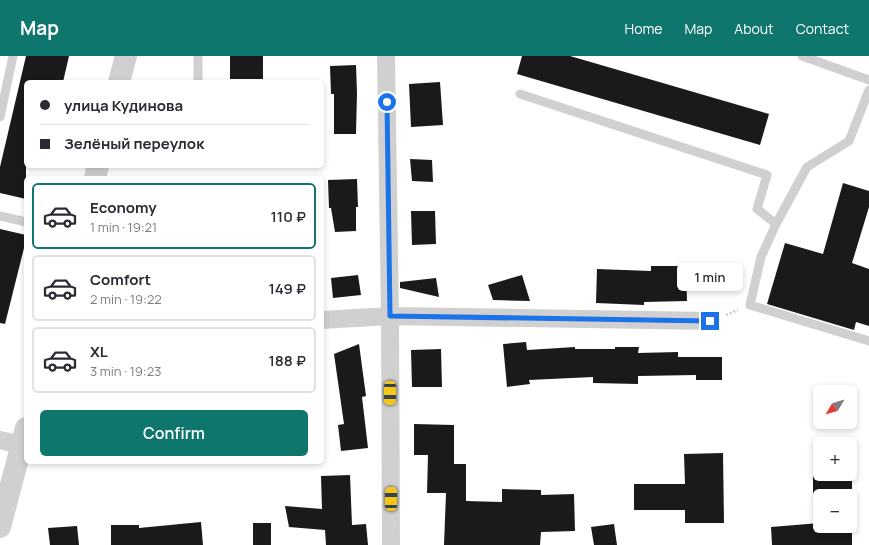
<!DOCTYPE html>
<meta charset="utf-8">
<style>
:root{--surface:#fff;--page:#f7f7f7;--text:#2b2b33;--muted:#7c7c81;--line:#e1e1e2;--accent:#0f766e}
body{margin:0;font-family:Manrope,sans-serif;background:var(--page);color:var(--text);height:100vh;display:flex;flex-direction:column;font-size:15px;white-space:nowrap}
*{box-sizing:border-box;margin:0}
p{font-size:13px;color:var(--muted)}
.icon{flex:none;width:22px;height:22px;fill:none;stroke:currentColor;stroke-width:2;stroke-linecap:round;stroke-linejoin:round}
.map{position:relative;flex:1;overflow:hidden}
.sheet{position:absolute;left:24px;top:120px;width:300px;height:288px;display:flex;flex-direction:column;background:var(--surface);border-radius:6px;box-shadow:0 2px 6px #0003}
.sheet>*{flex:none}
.top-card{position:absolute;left:24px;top:24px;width:300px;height:88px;border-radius:6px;box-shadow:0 2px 6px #0003;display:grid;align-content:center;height:88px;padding:0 16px;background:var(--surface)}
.needle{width:26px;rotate:232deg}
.buttons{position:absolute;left:813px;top:329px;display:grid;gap:8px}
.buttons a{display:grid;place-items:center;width:44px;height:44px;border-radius:6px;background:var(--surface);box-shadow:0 2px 6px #0003;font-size:20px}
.end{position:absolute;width:18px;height:18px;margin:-9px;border:5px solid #1a73e8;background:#fff;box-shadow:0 0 0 2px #fff}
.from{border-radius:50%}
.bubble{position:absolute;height:28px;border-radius:6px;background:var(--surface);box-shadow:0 2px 6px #0003;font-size:13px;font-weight:600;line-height:28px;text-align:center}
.car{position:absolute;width:12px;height:24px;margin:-12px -6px;border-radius:5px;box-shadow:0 0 3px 1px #0007;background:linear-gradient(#f5c518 24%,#345 0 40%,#f5c518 0 76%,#345 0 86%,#f5c518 0)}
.top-card b{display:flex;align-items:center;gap:14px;height:38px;font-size:15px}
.top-card b+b{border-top:1px solid var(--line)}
.top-card i{width:10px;height:10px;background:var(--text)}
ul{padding:7px 0 0;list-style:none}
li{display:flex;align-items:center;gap:12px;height:66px;margin:0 8px 6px;padding:0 8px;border:2px solid var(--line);border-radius:6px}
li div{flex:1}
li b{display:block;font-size:15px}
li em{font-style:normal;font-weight:600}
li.active{border-color:var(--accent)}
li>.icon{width:36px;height:36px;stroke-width:1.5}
.cta{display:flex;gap:8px;margin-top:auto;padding:8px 16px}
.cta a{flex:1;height:46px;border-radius:6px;background:var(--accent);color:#fff;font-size:16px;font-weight:600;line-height:46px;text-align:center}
header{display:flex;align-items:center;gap:24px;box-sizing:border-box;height:56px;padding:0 20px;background:var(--accent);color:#fff}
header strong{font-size:19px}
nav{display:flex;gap:22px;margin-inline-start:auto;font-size:14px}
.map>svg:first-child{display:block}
.building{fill:#1a1a1a}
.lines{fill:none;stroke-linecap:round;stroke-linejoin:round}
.path{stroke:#cdcdcd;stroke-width:2.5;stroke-dasharray:2 2;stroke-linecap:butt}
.service{stroke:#d0d0d0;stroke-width:9}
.minor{stroke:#d0d0d0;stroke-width:18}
.tertiary{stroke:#d0d0d0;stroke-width:22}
.route{stroke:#1a73e8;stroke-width:5}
</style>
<header>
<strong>Map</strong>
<nav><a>Home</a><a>Map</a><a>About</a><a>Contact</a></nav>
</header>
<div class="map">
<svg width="869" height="489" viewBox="0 0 869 489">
<rect width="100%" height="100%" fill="#fff"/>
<path class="building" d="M26,0H69L63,26H26V143L0,137V111Z
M230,0H263V23H230Z
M522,0H570L769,58L760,89L517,18Z
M356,9L357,37L356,78H334V38H331L330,10Z
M440,26L443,69L411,71L409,28Z
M410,103L432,104L433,126L412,125Z
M357,123L358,151H356V175L335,176L331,152H329L328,124Z
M843,127L869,135V151L852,207L869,213V270L856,266L854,274L767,248L785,187L823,198Z
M411,155H435L436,188L412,189Z
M0,173L26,179V184L5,268L0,267Z
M651,210H686L687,245L644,246V249L596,247L597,213L651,215Z
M358,219L361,239L333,242L331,222Z
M522,219L530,245L493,244L488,229Z
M436,222L439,241L400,232V226Z
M526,286L527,294L575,291V293H615V291H639L638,297L678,296V301H722V324H696V319L638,320V328L593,327V321L529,324L530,328L507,331L503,288Z
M359,288L366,340L362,341L368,392L341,395L338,369L344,368L334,298Z
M441,293L442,331H412L411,294Z
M414,368L454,369V408H466V445L502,446V433L541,434V439L574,438L575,475L541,476L540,489H444L446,437H427L428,399H414Z
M723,397L724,467H685V454H634V428H685L684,398Z
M813,418H852V440H813Z
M350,419L352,469L366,468L368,489H326L325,474L289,471L285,450L322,453L321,420Z
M201,466L203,489H111V469H139V472Z
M253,467H271V489H253Z
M820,467V470H852V489H772L771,471Z
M614,468L617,489H594L591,471Z
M77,470L79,489H50L48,472Z"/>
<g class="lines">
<path class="path" d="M726,259L738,254"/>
<path class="service" d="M198,0V26
M802,0L869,24
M520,38L767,119L757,153L776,168L761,201L750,249L869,285
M0,61L13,0
M0,160L26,166
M776,168L807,111L849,85L869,34"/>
<path class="minor" d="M386,0L390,260L391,489
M322,264L390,260L710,265
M0,384L21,389"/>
<path class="tertiary" d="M119,26L126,0
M95,122L98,110
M0,471L26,372"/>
</g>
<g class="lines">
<path class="route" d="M387,46L390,260L710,265"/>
</g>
</svg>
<div class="buttons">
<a><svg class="needle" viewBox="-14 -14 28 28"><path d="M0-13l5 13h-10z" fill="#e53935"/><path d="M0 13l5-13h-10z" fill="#7c7c81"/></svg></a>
<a>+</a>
<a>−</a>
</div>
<i class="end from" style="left:387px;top:46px"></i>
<i class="end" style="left:710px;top:265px"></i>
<div class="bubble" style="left:677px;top:207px;width:66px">1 min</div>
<i class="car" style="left:390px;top:337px;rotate:180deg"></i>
<i class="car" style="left:391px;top:443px;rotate:0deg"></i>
<div class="top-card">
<b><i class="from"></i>улица Кудинова</b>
<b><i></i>Зелёный переулок</b>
</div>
<section class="sheet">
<ul>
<li class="active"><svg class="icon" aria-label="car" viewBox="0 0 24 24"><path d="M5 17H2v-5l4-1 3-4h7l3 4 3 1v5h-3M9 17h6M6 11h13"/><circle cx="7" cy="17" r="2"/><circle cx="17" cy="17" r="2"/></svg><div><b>Economy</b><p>1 min · 19:21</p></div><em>110 ₽</em></li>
<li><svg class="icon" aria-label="car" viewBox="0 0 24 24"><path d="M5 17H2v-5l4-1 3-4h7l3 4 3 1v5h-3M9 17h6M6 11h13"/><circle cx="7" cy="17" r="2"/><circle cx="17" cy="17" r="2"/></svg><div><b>Comfort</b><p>2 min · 19:22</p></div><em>149 ₽</em></li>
<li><svg class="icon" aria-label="car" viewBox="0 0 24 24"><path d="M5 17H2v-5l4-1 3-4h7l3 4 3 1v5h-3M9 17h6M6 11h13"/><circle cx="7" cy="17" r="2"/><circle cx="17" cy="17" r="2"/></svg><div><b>XL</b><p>3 min · 19:23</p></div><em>188 ₽</em></li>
</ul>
<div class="cta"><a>Confirm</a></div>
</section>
</div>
